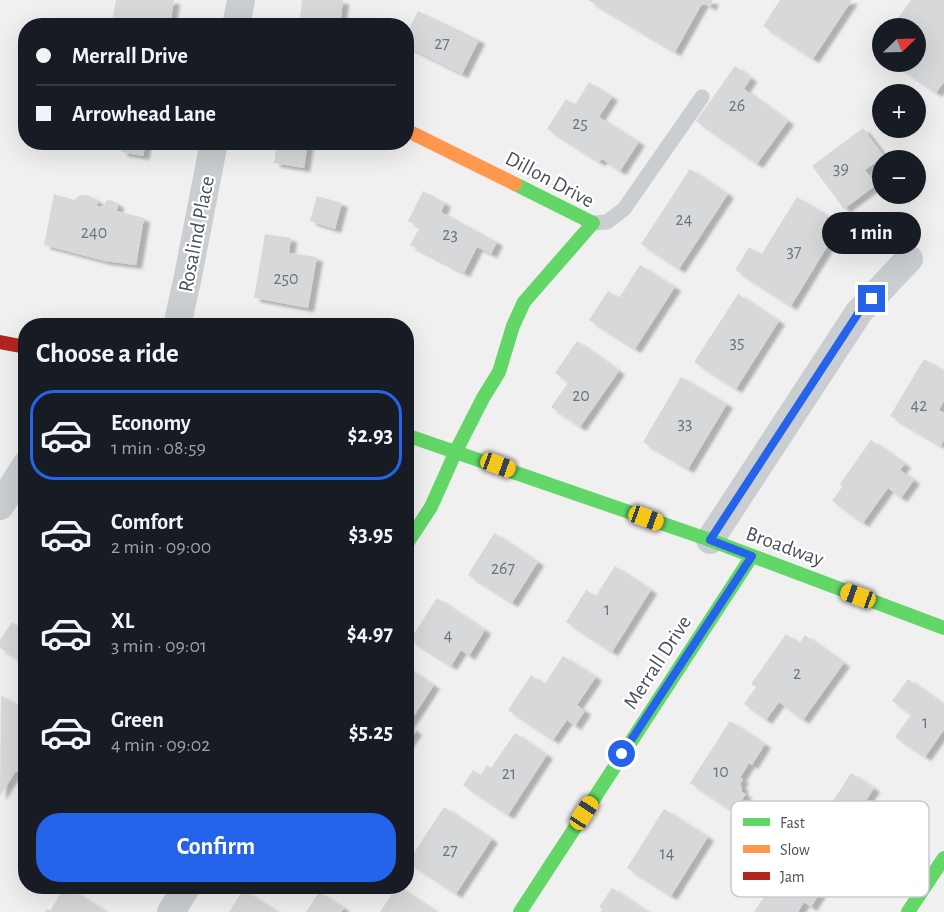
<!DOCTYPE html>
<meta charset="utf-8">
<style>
:root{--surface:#171b24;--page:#20242c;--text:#f1f3f6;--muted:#9ea1a6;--line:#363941;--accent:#2563eb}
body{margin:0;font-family:"Alegreya Sans",sans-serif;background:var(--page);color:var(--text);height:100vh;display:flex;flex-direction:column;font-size:22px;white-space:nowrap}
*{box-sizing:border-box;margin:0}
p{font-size:20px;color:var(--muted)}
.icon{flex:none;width:33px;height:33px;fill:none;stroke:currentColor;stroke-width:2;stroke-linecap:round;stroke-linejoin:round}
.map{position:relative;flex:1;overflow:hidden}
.sheet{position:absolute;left:18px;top:318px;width:396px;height:576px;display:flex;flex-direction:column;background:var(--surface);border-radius:24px;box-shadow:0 6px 24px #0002}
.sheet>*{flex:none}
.hud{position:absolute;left:18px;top:18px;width:396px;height:132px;border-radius:24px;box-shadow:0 6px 24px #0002;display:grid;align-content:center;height:132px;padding:0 18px;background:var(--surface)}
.needle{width:39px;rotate:67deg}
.controls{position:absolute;left:872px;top:18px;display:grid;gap:12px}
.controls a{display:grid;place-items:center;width:54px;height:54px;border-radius:50%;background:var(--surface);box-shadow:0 6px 24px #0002;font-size:30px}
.end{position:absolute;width:27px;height:27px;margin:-14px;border:8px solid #2563eb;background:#fff;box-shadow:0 0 0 3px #fff}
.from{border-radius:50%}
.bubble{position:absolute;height:42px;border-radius:21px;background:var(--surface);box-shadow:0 6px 24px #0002;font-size:20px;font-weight:700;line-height:42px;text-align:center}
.car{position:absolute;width:18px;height:36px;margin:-18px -9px;border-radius:8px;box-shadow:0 0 4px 2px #0007;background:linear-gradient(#f5c518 24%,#345 0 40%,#f5c518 0 76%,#345 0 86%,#f5c518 0)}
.hud b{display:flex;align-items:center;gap:21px;height:57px;font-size:22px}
.hud b+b{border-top:2px solid var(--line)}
.hud i{width:15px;height:15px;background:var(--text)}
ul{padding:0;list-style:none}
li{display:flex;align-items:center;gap:18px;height:90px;margin:0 12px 9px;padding:0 6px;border:3px solid transparent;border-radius:24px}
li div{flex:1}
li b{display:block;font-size:22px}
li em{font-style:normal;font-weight:700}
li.on{border-color:var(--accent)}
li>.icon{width:54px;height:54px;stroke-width:1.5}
h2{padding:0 18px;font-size:27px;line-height:72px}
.cta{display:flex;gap:12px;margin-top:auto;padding:12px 18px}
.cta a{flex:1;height:69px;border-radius:24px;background:var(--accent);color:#fff;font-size:24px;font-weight:700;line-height:69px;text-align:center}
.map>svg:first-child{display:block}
.building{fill:#d7d8da;filter:url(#shadow)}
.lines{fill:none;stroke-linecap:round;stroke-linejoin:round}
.lane{stroke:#cbced1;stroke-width:15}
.street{stroke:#cbced1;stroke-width:28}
.fast{stroke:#63d668;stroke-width:14}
.slow{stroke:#ff974d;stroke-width:14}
.jam{stroke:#b3261e;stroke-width:14}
.route{stroke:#2563eb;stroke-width:8}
.labels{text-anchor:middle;stroke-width:4.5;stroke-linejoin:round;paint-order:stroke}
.number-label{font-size:18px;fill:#6d747c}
.street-label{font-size:21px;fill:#48505b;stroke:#fff}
.key{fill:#fff;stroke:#c8cace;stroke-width:1.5}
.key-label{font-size:16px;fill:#48505b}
</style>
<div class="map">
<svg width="944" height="912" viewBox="0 0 944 912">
<defs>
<filter id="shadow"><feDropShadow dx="6" dy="4" stdDeviation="1.5" flood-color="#0004"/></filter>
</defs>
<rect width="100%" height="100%" fill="#f0f0f0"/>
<path class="building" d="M116,0H174L170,26H111Z
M302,0H343L340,26H299Z
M588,0H713L710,7L703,2L675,52Z
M780,0H852L813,59L763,26Z
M911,0H944V82L936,93L891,62H915V28H891Z
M418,11L479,40L462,74L406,46V35Z
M735,66L751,78L744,89L788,121L757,164L696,121Z
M589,82L612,97L599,117L639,142L620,171L602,159L599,162L547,129L566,99L575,105Z
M863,128L884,156L865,170L876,185L844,209L812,166Z
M123,142H146L143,156L121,152Z
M277,142H308L304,168L274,163Z
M690,169L728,194L679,269L641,244Z
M423,191L445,203L441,212L497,242L491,254L477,247L464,273L410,245L420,227L408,221Z
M54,194L74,200L80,195H88L98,201L97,206L104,207L106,201L111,200L118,204L117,211L144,218L136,265L105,261L44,245Z
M317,196L342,203L335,229L310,221Z
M797,197L841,224L791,306L735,270L749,247L761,255Z
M265,234L291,238L289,253L317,257L308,308L254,298Z
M640,265L675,287L635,349L589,320L608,291L619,298Z
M738,294L779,321L736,389L694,362Z
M577,341L619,371L580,427L551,407L568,383L555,373Z
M924,359L944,371V401L939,410L944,413V440L941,446L890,416Z
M681,377L727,404L688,469L643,442Z
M871,440L905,464L900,470L914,480L901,498L888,488L863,523L832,501L842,487L840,484Z
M494,533L538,562L512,603L468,575Z
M615,566L651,590L612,652L566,622L586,590L596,596Z
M437,598L485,630L469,656L461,650L451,666L410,640Z
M12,622L22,628L26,623V665L0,648V640Z
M786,634L799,644L805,635L844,663L803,720L779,702L766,720L744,704L756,687L751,684Z
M563,656L596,677L577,705L585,711L575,726L567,720L553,740L508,710L531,675L544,685Z
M406,667L434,685L408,725L416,731L406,746Z
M908,679L944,705V730L925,757L895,737L911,715L892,701Z
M1,695L26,711V764L19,773L16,771L0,796Z
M730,721L765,744L752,765L749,763L740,778L743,779L740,784L742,787V792L746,794L734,812L690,783Z
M515,733L547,755L508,815L463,785L473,770L481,775L487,765L491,768Z
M851,773L874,788L859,812L864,817L839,856L810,837L818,825L814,822L822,809L826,812Z
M444,807L492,839L456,894L408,862Z
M664,809L708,837L671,896L627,868Z
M787,861L825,885L811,907L804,902L798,912H754Z
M65,886H66L106,912H45L47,909L50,911Z
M397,886H398L437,912H380Z
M612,888L648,912H601L602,909L599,907Z
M243,890L278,912H229Z
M319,892L344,908L341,912H306Z"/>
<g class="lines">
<path class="lane" d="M593,223L607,222L624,209L702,97"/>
<path class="street" d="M236,26L241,0
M177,326L188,276L214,142
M0,506L26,465
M710,540L859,312L909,259
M171,912L187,886"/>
<path class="fast" d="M406,435L710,540L944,628
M406,545L431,507L456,451L483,398L499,372L513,326L524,302L593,223L515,184
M520,912L752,556
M908,912L944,858"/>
<path class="slow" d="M412,133L515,184"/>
<path class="jam" d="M0,342L26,347"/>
</g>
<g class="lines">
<path class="route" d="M622,754L752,556L710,540L859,312L872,299"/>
</g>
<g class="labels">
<g class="number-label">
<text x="442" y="49">27</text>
<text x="737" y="111">26</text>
<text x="580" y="129">25</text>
<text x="841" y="174">39</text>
<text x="684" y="225">24</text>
<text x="94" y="238">240</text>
<text x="450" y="240">23</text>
<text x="794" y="257">37</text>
<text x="286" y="284">250</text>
<text x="737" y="348">35</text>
<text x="581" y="401">20</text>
<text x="919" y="411">42</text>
<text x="685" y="429">33</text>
<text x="503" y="574">267</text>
<text x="607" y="615">1</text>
<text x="448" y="641">4</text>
<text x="797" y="679">2</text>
<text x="925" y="728">1</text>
<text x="721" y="777">10</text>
<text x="509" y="779">21</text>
<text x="450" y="856">27</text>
<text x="667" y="859">14</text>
</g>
<g class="street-label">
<text transform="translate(550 179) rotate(28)" y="7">Dillon Drive</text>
<text transform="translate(196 234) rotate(-79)" y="7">Rosalind Place</text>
<text transform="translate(785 546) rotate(20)" y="7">Broadway</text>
<text transform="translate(657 662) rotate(-57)" y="7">Merrall Drive</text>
</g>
</g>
<rect x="731" y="801" width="198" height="96" rx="9" class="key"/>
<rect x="743" y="818" width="27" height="8" fill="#63d668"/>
<rect x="743" y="845" width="27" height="8" fill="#ff974d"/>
<rect x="743" y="872" width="27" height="8" fill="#b3261e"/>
<g class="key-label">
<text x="780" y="828">Fast</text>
<text x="780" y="855">Slow</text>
<text x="780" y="882">Jam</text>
</g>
</svg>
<div class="controls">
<a><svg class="needle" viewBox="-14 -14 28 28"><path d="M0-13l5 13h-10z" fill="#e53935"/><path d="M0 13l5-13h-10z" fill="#9ea1a6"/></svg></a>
<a>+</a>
<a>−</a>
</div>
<i class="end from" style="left:622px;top:754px"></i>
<i class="end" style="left:872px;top:299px"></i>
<div class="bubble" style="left:822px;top:212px;width:99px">1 min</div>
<i class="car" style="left:498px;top:465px;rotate:110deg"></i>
<i class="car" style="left:646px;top:518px;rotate:110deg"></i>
<i class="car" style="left:858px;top:596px;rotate:290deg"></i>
<i class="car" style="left:584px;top:813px;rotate:33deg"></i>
<div class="hud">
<b><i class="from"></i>Merrall Drive</b>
<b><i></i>Arrowhead Lane</b>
</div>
<section class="sheet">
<h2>Choose a ride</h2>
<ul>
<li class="on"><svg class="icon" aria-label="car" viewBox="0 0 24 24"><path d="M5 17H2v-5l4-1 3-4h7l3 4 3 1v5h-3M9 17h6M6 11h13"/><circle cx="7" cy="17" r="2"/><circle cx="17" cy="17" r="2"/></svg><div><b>Economy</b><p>1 min · 08:59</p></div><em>$2.93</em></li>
<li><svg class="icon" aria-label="car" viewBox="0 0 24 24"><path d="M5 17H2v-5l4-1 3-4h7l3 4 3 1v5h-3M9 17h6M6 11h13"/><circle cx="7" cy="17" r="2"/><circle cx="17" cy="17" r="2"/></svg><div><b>Comfort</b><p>2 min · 09:00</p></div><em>$3.95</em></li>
<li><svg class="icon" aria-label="car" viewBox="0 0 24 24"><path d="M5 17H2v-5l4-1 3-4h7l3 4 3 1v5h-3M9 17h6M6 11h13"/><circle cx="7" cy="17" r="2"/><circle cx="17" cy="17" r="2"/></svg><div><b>XL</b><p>3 min · 09:01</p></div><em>$4.97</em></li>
<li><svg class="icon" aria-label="car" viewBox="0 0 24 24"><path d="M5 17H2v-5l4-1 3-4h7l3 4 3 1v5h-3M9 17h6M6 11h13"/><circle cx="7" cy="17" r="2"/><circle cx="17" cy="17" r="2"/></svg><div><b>Green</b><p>4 min · 09:02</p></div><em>$5.25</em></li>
</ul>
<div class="cta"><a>Confirm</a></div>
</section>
</div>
